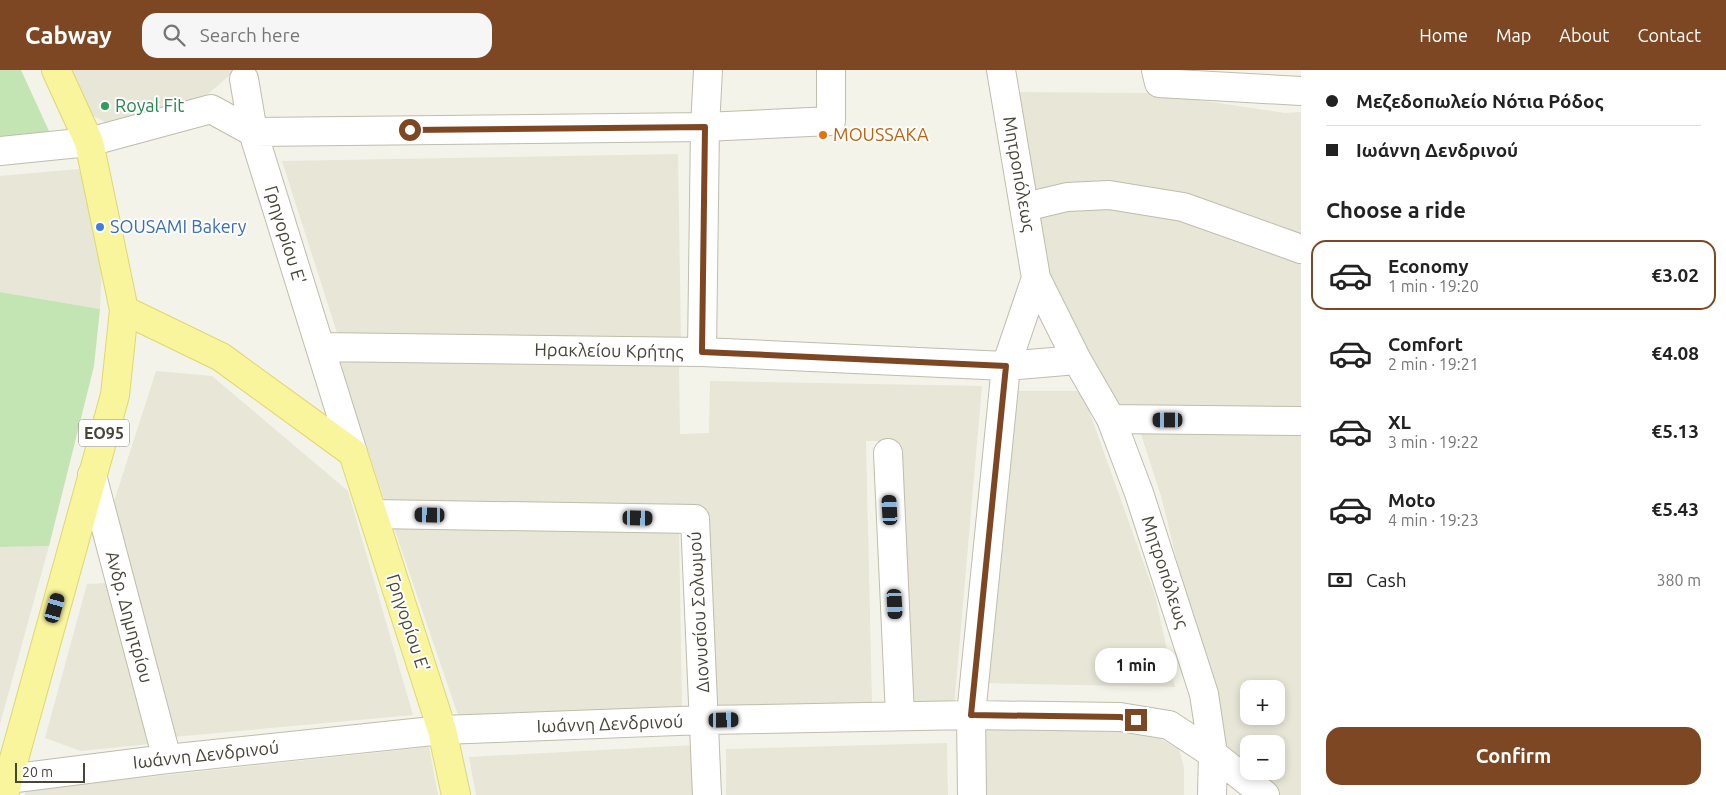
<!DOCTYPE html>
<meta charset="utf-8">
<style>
:root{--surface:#fff;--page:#f6f6f6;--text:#222;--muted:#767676;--line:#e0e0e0;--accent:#7e4723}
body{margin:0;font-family:Ubuntu,sans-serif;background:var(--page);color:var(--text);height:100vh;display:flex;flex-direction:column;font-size:19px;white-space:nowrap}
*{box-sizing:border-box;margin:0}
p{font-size:16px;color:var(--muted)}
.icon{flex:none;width:28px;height:28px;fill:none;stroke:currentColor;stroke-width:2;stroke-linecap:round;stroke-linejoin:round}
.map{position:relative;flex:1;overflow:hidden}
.drawer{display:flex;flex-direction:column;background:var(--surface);width:425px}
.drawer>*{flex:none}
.hud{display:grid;align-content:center;height:110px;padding:0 25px;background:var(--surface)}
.fabs{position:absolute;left:1240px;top:610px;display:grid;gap:10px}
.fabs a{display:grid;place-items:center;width:45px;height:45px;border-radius:10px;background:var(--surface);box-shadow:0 2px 8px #0003;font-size:25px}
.scale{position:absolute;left:15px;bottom:12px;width:70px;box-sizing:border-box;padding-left:5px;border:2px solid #474538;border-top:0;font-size:14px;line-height:18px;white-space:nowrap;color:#474538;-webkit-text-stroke:4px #fff;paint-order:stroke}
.end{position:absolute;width:22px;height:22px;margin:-11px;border:6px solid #7e4723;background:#fff;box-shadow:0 0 0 2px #fff}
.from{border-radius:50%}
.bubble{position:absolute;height:35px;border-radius:15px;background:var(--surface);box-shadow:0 2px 8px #0003;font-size:16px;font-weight:700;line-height:35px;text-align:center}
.car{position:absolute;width:15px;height:30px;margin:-15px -8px;border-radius:6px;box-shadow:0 0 4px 1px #0007;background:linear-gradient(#222 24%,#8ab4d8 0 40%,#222 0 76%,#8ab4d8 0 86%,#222 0)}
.hud b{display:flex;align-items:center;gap:18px;height:48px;font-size:19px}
.hud b+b{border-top:1px solid var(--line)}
.hud i{width:12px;height:12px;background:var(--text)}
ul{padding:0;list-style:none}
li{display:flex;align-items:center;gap:15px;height:70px;margin:0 10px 8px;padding:0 15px;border:2px solid transparent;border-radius:15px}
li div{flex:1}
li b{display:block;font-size:19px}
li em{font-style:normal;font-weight:700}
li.current{border-color:var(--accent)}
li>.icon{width:45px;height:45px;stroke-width:1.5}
h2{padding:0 25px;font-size:22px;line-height:60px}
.pay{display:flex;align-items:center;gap:12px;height:55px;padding:0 25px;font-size:19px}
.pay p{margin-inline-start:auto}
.primary-button{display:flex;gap:10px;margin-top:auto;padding:10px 25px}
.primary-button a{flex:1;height:58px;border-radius:15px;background:var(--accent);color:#fff;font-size:20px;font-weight:700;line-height:58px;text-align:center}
header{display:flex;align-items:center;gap:30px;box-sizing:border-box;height:70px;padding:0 25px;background:var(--accent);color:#fff}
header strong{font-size:24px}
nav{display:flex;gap:28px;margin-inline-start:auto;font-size:18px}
.search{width:350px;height:45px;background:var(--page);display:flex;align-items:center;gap:12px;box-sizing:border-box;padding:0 18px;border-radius:15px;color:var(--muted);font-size:19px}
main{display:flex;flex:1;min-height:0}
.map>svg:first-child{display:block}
.residential{fill:#e7e6d7;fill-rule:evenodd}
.green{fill:#c3e5b4}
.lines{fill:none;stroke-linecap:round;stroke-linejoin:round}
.minor-casing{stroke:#bfbdac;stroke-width:30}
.major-casing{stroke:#ded86d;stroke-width:30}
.minor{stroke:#fff;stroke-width:28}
.major{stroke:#f9f59d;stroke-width:28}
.route{stroke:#7e4723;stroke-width:6}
.leisure-dot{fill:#2e9e5b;stroke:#fff;stroke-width:2}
.food-dot{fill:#e8710a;stroke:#fff;stroke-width:2}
.shop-dot{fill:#3f7fe0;stroke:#fff;stroke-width:2}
.labels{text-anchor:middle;stroke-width:4;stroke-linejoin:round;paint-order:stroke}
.shield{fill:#fff;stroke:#7e7d74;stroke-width:1}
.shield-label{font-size:16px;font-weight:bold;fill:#474538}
.leisure-label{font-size:18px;fill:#27864d;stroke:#fff;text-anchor:start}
.food-label{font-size:18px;fill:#c56008;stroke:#fff;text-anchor:start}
.street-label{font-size:18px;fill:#474538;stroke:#fff}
.shop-label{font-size:18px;fill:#366cbe;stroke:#fff;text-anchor:start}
</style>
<header>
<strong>Cabway</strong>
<div class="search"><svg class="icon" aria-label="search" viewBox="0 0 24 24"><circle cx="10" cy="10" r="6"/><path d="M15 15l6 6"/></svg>Search here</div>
<nav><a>Home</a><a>Map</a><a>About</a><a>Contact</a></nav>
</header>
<main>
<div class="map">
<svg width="1301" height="725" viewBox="0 0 1301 725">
<rect width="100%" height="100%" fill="#f3f3e9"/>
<path class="residential" d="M62,0H232L230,5L195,35L107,53L80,39Z
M1011,22L1150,23L1285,43L1301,42V344L1125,343L1040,204Z
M678,84L681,272L339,269L282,91Z
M79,99L103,172L100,239L0,222V106Z
M335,285L679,295L680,364L709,363L710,311L982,316L954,637H894L890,371H866L872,633L718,636L701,438L679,459L682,636L458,645Z
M156,301L212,306L348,421L413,645L173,667L110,444Z
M1007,321H1082L1155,525L1175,617L978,613Z
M1137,352L1301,353V725H1271L1219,678L1205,605L1161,426ZM1249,619H1276V646H1249ZM1249,674H1276V701H1249Z
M49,476L0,654V477Z
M107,513L149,674L81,681L45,668L87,514Z
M974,654H1113L1149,663L1179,679L1184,698V725H976Z
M947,673L948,725H726V679Z
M695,675L697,725H476L469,687Z
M429,677L438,725H25L26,720Z"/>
<path class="green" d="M0,0H21L54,72L0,77Z
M0,222L100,239L94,296L49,476L0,477Z"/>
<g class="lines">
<g class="minor-casing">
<path id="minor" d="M1001,0L1036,208L1077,290L1111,349L1139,423L1204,624L1213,684L1212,725
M1156,0L1159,13L1301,21
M244,9L253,62L353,383
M0,81L89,72L211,39L253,62L705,57L831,51V0
M1025,137L1067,127L1109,125L1183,137L1301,179
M320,277L702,282L1006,296L1077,290
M702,282L705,57L708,0
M1111,349L1301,351
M888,383L900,646
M92,405L167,689
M373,444L695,449L707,725
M0,710L167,689L442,660L704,650L971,645L1120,647L1169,655L1213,684L1265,725
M972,725L971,645L1006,296L1036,208"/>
</g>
<g class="major-casing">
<path id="major" d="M124,240L221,287L353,383L442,660L456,725
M4,725L115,325L124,240L89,72L56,0"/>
</g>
<use href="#minor" class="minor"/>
<use href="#major" class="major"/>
</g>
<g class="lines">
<path class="route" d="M410,60L705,57L702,282L1006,296L971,645L1120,647L1136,650"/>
</g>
<circle class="leisure-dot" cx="105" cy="36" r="5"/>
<circle class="food-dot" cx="823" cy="65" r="5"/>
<circle class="shop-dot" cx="100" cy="157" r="5"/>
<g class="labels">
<rect class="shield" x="79" y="349.5" width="50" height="27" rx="4"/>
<g class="shield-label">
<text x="104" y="369">ΕΟ95</text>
</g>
<g class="leisure-label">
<text x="115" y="42">Royal Fit</text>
</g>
<g class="food-label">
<text x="833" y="71">MOUSSAKA</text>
</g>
<g class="street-label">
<text transform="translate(1019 104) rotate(80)" y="6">Μητροπόλεως</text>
<text transform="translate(285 165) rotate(73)" y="6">Γρηγορίου Ε'</text>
<text transform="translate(609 281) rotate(1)" y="6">Ηρακλείου Κρήτης</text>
<text transform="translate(1165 502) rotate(72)" y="6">Μητροπόλεως</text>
<text transform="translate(699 542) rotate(-93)" y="6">Διονυσίου Σολωμού</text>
<text transform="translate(129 547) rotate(75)" y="6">Ανδρ. Δημητρίου</text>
<text transform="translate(408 553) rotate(72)" y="6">Γρηγορίου Ε'</text>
<text transform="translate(610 654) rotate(-2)" y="6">Ιωάννη Δενδρινού</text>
<text transform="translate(206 685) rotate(-6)" y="6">Ιωάννη Δενδρινού</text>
</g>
<g class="shop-label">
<text x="110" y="163">SOUSAMI Bakery</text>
</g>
</g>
</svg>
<div class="fabs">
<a>+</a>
<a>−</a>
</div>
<div class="scale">20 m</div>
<i class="end from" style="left:410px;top:60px"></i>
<i class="end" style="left:1136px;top:650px"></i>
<div class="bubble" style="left:1095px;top:578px;width:82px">1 min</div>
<i class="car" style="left:1168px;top:350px;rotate:270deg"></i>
<i class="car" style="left:890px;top:440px;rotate:357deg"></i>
<i class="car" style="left:430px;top:445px;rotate:271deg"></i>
<i class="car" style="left:638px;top:448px;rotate:91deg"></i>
<i class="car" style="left:895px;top:534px;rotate:177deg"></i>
<i class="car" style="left:55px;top:538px;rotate:16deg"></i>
<i class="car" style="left:724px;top:650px;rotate:89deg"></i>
</div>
<section class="drawer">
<div class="hud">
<b><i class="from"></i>Μεζεδοπωλείο Νότια Ρόδος</b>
<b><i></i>Ιωάννη Δενδρινού</b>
</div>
<h2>Choose a ride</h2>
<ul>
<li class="current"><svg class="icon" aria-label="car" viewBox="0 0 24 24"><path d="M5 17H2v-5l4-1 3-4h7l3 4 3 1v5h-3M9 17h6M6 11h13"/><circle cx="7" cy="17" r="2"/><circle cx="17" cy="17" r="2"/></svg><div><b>Economy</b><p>1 min · 19:20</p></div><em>€3.02</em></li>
<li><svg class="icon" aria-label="car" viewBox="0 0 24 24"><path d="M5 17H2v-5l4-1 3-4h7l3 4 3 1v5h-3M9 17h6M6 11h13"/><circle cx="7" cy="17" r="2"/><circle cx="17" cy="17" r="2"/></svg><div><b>Comfort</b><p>2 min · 19:21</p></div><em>€4.08</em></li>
<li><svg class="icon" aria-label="car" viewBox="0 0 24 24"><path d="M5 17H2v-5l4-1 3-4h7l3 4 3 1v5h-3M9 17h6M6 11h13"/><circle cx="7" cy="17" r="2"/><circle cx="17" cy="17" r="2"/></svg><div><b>XL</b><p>3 min · 19:22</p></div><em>€5.13</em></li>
<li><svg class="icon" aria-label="car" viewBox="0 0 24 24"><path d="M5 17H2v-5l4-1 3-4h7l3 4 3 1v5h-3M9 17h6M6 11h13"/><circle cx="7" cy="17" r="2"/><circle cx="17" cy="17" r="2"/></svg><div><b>Moto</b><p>4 min · 19:23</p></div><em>€5.43</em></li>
</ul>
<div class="pay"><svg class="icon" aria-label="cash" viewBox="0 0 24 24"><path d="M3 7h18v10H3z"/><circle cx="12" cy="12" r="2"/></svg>Cash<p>380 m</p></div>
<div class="primary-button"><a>Confirm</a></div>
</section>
</main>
